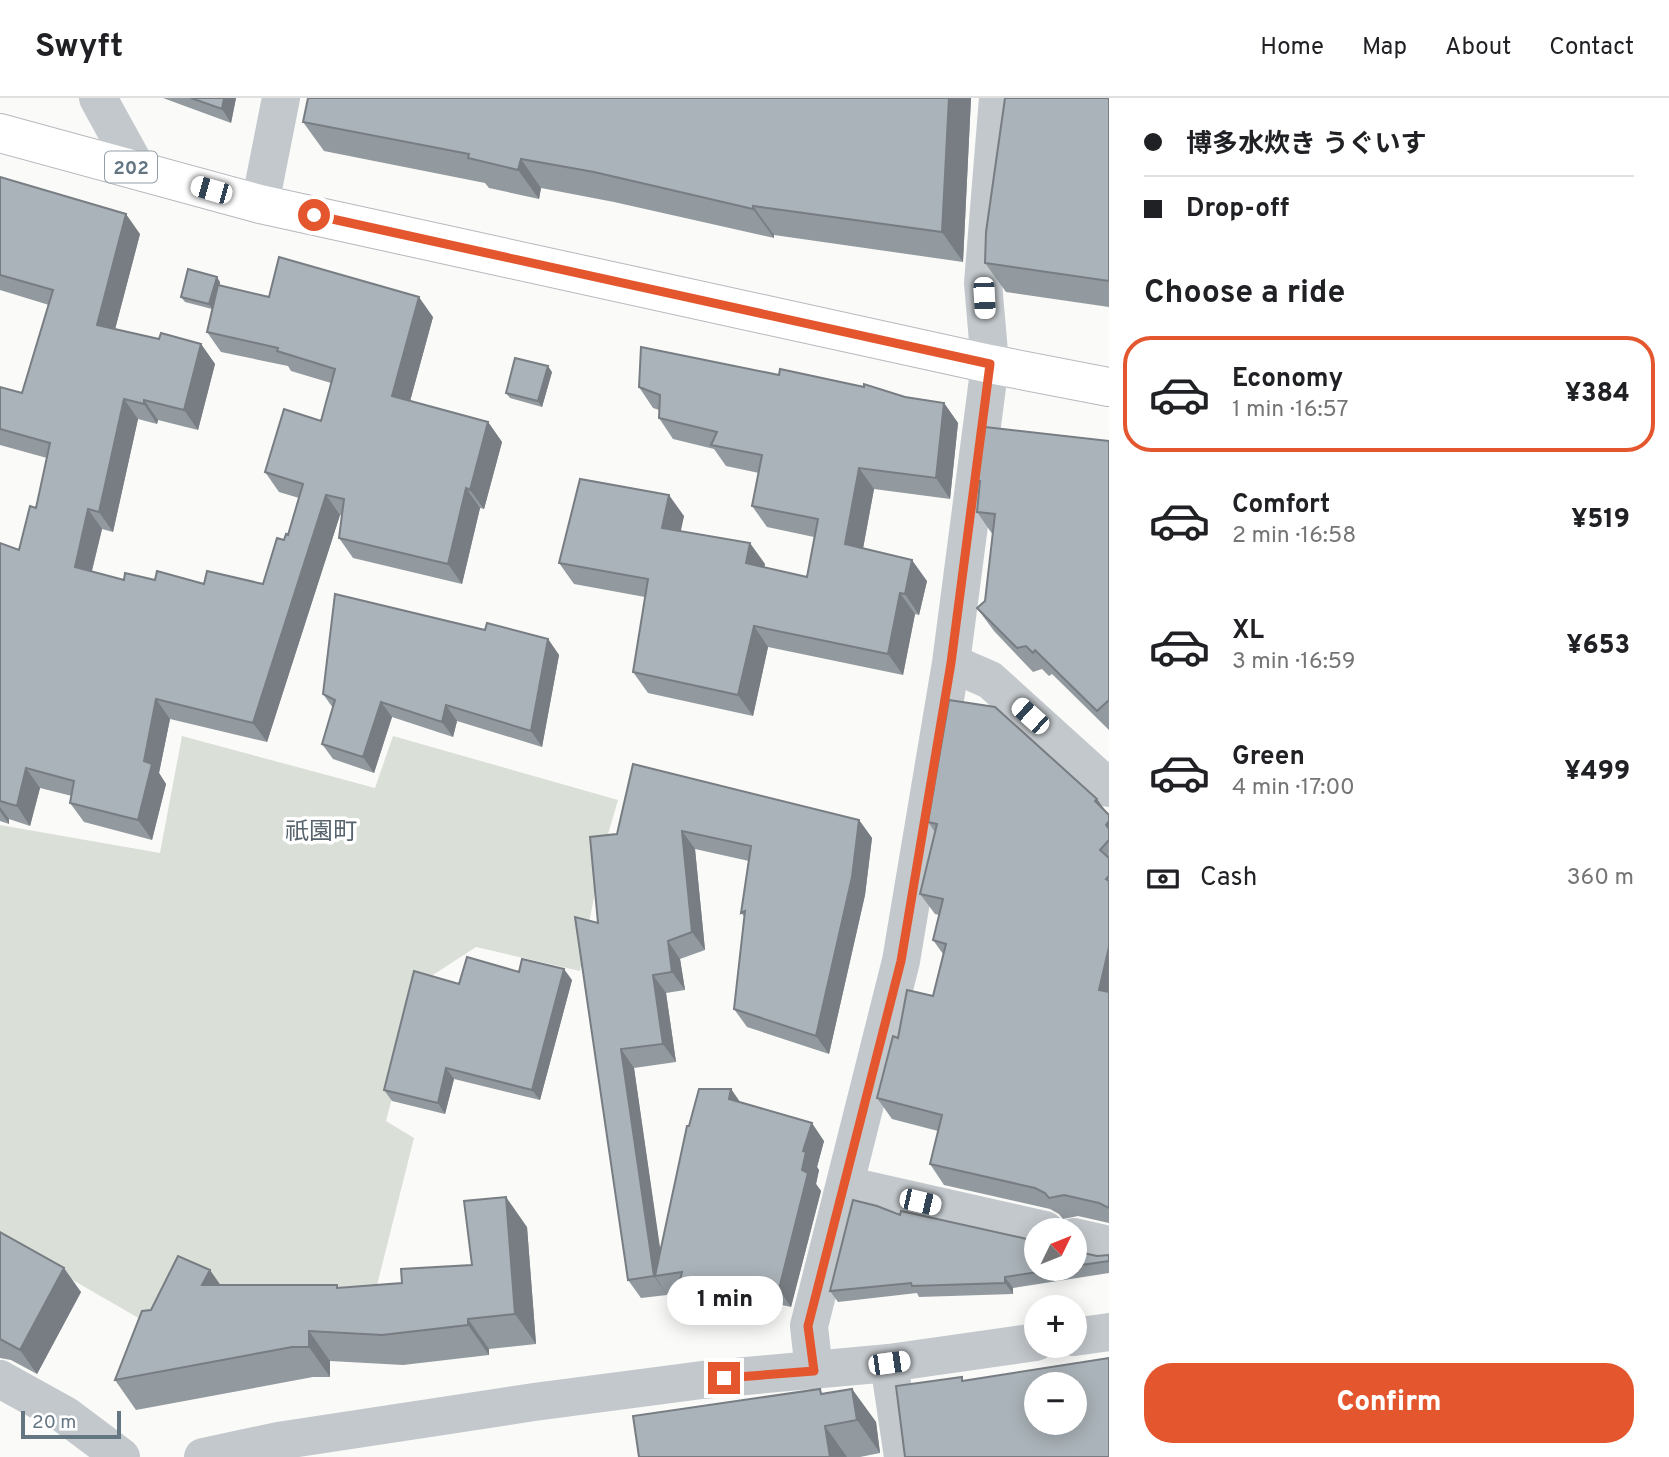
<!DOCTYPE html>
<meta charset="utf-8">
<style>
:root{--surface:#fff;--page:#f2f2f2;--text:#202124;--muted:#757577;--line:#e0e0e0;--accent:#e4572e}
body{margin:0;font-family:Overpass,"Noto Sans JP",sans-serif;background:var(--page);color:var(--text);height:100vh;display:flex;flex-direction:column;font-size:26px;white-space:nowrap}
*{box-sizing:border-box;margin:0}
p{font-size:23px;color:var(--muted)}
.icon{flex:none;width:38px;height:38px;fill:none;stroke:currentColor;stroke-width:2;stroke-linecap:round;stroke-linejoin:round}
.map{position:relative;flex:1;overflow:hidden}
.drawer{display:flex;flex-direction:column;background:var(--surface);width:560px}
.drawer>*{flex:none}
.top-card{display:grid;align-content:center;height:154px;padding:0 35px;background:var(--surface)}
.needle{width:46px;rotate:47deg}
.controls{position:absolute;left:1024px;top:1120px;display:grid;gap:14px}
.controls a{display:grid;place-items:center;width:63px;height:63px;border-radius:50%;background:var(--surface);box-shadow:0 4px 18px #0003;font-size:35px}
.scale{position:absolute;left:21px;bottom:18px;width:100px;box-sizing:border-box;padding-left:7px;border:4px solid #657683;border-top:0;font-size:19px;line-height:24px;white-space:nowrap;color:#657683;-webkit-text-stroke:5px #fff;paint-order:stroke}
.end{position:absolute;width:32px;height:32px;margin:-16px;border:9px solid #e4572e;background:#fff;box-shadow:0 0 0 4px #fff}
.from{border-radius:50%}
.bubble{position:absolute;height:49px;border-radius:24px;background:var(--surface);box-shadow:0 4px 18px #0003;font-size:23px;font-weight:800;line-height:49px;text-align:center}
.car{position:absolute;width:21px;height:42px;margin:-21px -10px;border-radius:9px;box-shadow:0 0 5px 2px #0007;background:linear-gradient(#fff 24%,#345 0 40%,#fff 0 76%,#345 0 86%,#fff 0)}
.top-card b{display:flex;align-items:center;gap:24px;height:66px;font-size:26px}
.top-card b+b{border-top:2px solid var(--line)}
.top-card i{width:18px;height:18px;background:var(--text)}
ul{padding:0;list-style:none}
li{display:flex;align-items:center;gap:21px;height:116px;margin:0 14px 10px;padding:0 21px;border:4px solid transparent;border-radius:28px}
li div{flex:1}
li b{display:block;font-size:26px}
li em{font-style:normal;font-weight:800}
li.current{border-color:var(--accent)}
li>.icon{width:63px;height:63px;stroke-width:1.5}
h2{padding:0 35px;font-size:32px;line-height:84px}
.pay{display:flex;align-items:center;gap:18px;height:77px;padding:0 35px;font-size:26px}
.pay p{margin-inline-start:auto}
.action{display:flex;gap:14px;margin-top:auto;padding:14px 35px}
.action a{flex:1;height:80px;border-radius:28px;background:var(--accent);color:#fff;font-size:28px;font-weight:800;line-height:80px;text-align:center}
header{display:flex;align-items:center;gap:42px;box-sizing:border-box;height:98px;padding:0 35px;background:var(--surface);border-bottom:2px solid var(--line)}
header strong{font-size:33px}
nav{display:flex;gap:38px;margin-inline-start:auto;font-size:24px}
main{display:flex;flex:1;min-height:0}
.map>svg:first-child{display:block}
.green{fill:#dadfd7}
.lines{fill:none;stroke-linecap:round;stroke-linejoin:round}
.trunk-casing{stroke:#b4b9bd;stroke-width:40}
.minor{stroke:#c3c8cc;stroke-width:38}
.tertiary{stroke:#c3c8cc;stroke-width:38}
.trunk{stroke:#fff;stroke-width:38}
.wall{fill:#929a9f}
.shaded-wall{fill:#777d82}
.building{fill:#aab3b9;stroke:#777d82;stroke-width:2;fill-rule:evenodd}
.route{stroke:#e4572e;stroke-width:9}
.labels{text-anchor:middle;stroke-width:7;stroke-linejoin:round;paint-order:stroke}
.shield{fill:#fff;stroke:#939fa8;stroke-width:2}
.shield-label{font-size:19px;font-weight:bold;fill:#657683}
.quarter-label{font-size:24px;fill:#57646e;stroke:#fff}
</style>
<header>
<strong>Swyft</strong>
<nav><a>Home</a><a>Map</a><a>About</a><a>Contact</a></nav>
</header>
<main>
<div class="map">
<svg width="1109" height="1359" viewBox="0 0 1109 1359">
<rect width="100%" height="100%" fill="#fafaf8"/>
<path class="green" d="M182,638L375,690L393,638L618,702L602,757L580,873L476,849L422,884L386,1023L414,1040L368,1223L161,1233L0,1140V727L160,755Z"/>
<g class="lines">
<g class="trunk-casing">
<path id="trunk" d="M0,35L260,106L990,266L1109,289"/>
</g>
<path class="minor" d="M98,0L137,71
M260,106L281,0
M951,565L990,582L1109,690
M845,1087L1045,1132
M1074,1139L1109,1147
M889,1265L903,1359
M814,1273L809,1228L901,863L951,565L990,266L983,185L998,0
M0,1281L65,1317L121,1359"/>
<path class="tertiary" d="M1074,1239L1109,1234
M203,1359L278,1343L534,1304L702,1282L889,1265L1036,1244"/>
<use href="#trunk" class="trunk"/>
</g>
<path class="wall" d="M163,0H236L231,25Z
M308,0H971L963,164L774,137V140L614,104L541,90L539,101L489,90L485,85L324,53L303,24Z
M1109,0V209L1006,194L985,165Z
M0,79L140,136L115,231L159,241L201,246L215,266L198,332L158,322L157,326L138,321L113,434L102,431L92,473L124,482H155L204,486H263L284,442L288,437L299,400L279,394L265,374L321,323L331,285L291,273L288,268L221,254L207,234L212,211L185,204L181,199L220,184V188L269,199L433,219L410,303L488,324L502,344L484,411L480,410L462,486L353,460L339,440L342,417H340L267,644L170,621L159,675L166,686L152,742L84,724L70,705L72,698L40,690L30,728L9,721V726L0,723V445L19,452L36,410L47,360L0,347V289L22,295L49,207L0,192Z
M552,274L542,309L510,300L506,295Z
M779,277L944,305L958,325L950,401L874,391L863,450L927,483L919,517L915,516L903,577L768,549L753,618L648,595L633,574L645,499L574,486L559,465L684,418L680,433L765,466L764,469L807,479L814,439L767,429L752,408L759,375L726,368L714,351L673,341L659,320V312L653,310L639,289Z
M1109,343V632L1052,576L1049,578L1042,571L1033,574L994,533L977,510L985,503L993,437L977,414L980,386L977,383Z
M485,532L548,541L559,557L542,649L457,623L453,639L392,619L374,675L333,661L322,646L333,610L323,596Z
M1097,701L1109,717V1125L1078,1118L1063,1121L1059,1116L1050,1111L944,1087L930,1066L938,1033L892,1021L877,1000L898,940L933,898L943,856L933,842L939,817L935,816L920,796L935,734L928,724Z
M859,722L872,740L865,797L829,956L747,929L734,911L745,819L741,815L749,763L695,751L705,852L680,861L685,892L666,895L676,964L634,970L660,1153L689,1028L731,991L740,1004L824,1043L817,1069L819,1072L816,1086L821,1093L791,1209L755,1201L690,1212L678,1195L668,1196L667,1195V1197L641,1200L628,1182L598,825L590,739Z
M519,874L572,882L540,1002L454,981L445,1016L392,1003L384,992L459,886Z
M900,1117L1033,1143L1036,1171H1074V1153L1097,1158L1109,1157V1175L1013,1190V1196L919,1199L917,1195L838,1204L830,1193Z
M527,1129L536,1246L489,1251V1257L403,1267L330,1263V1279H313L136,1312L115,1282L220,1187L340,1190L402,1185L472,1167Z
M0,1134L81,1194L37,1276L11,1262L0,1260Z
M852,1291L876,1324L880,1355L860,1359H639L823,1296Z"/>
<path class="shaded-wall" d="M224,0H236L231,25L222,11Z
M949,0H971L963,164L942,134Z
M521,61L541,90L539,101L518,72Z
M753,108L774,137V140L753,111Z
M126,116L140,136L111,247L97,227Z
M217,179L220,184L213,212L209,206Z
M419,199L433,219L406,318L392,298Z
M201,246L215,266L198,332L184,312Z
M548,268L552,274L542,309L538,303Z
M124,301L138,321L113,434L99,414Z
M144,302L158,322L157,326L144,306Z
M944,305L958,325L950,401L936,380Z
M488,324L502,344L484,411L470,392Z
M859,370L874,391L860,467L845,446Z
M466,390L480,410L462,486L448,466Z
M326,397L340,417L267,644L253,625Z
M669,397L684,418L677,451L662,430Z
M88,411L102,431L88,488L75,469Z
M750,445L765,466L761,485L746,465Z
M912,462L927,483L919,517L905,496Z
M900,495L915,516L903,577L888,556Z
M754,528L768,549L753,618L738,597Z
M548,541L559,557L542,649L531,633Z
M156,601L170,621L159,675L166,686L152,742L138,722L144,663Z
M381,604L392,619L374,675L363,659Z
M446,607L457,623L453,639L442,624Z
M26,670L40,690L30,728L17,708Z
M1097,701L1109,719V732L1095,703Z
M0,709L9,721V726L0,713Z
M859,722L872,740L865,797L829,956L816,938Z
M682,733L695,751L705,852L692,834Z
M668,843L680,861L685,892L672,874Z
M1109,849V906L1099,892Z
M564,871L572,882L540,1002L532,992Z
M653,877L666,895L676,964L663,946Z
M621,951L634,970L664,1177L655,1178L667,1197L654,1178Z
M446,970L454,981L445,1016L438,1005Z
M731,991L744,1010L729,1001Z
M812,1025L824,1043L817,1069L819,1072L816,1086L821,1093L791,1209L779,1191L802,1072L803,1053Z
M506,1099L527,1129L536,1246L515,1216Z
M64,1170L81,1194L37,1276L20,1252Z
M210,1172L231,1202L202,1187Z
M1005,1179L1013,1190V1196L1005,1185Z
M468,1221L489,1251V1257L468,1227Z
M309,1233L330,1263V1279L309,1249Z
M852,1291L876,1324L880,1355L857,1322Z
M825,1328L847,1359H830Z"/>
<path class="building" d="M191,0H224L222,11Z
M308,0H949L942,134L753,108V111L594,74L521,61L518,72L468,60L469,56L303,24Z
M1005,0H1109V183L985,165L986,134Z
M0,79L126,116L97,227L159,241L161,235L201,246L184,312L144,302V306L124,301L99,414L88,411L75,469L124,482L125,475L155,482L157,473L204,486L207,473L263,486L277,440L284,442L286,436L288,437L303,386L265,374L284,311L321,323L335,271L277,253L278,250L207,234L218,187L269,199L279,159L419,199L392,298L488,324L470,392L466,390L448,466L339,440L344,401L326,397L253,625L156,601L144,663L152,666L138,722L70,705L74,683L26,670L17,708L0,703V445L19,452L30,408L36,410L50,345L0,331V289L22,295L53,192L0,177Z
M188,171L217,179L209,206L181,199Z
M641,249L779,277L780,271L864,289V286L905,299L944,305L936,380L859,370L845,446L912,462L905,496L900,495L888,556L754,528L738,597L633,574L648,481L559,465L580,381L669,397L662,430L750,445L746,465L807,479L818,421L752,408L762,357L711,347L717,334L659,320L660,297L639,289Z
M515,260L548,268L538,303L506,295Z
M985,329L1109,343V602L1097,613L1035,552L1033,555L1026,548L1017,550L977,510L985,503L995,416L977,414L980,383H977Z
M335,496L485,532L487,525L548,541L531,633L446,607L442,624L381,604L363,659L322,646L335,602L323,596Z
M949,602L995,609L1097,701L1095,703L1109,717V723L1106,727L1109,731V742L1100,752L1109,760V778L1106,781L1109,783V849L1099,892L1109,894V1110L1099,1105L1064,1097L1049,1100L1045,1095L1035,1090L930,1066L942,1017L877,1000L893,938L898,940L907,892L933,898L946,846L933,842L943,801L920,796L937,726L928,724Z
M633,666L859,722L852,779L816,938L734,911L745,813L741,815L751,748L682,733L692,834L668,843L672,874L653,877L663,946L621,951L654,1178L628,1182L575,819L598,825L590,739L617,736Z
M467,859L519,874L522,861L564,871L532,992L446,970L438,1005L384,992L414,873L459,886Z
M699,991H731L729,1001L812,1025L803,1053L806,1054L802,1072L808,1075L779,1191L743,1183L677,1194L682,1174L655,1178L687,1028H689Z
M506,1099L515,1216L468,1221V1227L382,1237L309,1233V1249H292L115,1282L142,1213L151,1212L178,1158L210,1172L202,1187H337V1190L402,1185L401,1171L472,1167L464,1103Z
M853,1102L877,1108L900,1117L901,1113L1036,1143V1171H1058L1005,1179V1185L912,1188L911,1185L830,1193Z
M0,1134L64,1170L20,1252L0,1241Z
M1074,1153L1097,1158L1109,1157V1163L1074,1168Z
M1109,1260V1359H905L896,1288L962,1279V1283ZM1036,1286H1074V1325H1036Z
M820,1291L821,1296L852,1291L857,1322L825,1328L830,1359H639L633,1318Z"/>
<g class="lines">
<path class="route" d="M314,117L990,266L951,565L901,863L808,1228L814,1273L724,1280"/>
</g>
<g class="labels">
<rect class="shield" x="105" y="53.5" width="52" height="31" rx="5"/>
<g class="shield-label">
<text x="131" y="76">202</text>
</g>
<g class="quarter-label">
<text x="321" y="741">祇園町</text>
</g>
</g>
</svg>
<div class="controls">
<a><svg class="needle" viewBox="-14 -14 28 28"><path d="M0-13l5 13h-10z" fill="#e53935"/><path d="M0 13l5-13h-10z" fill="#757577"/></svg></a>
<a>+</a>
<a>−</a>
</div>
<div class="scale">20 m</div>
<i class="end from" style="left:314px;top:117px"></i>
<i class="end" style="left:724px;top:1280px"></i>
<div class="bubble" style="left:667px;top:1178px;width:116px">1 min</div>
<i class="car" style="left:211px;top:92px;rotate:286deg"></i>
<i class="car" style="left:984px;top:200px;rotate:177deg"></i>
<i class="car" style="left:1030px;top:618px;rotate:312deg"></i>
<i class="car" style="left:920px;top:1104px;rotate:103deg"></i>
<i class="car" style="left:889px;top:1265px;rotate:82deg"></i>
</div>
<section class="drawer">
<div class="top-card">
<b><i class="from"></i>博多水炊き うぐいす</b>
<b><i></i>Drop-off</b>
</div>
<h2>Choose a ride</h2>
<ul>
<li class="current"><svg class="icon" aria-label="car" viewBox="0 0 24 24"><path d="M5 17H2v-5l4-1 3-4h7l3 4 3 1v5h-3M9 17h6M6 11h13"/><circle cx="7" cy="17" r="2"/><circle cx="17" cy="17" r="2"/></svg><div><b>Economy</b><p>1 min · 16:57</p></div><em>¥384</em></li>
<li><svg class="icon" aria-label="car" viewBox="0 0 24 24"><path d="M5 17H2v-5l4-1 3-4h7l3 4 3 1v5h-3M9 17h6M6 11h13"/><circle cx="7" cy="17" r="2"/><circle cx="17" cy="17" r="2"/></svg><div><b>Comfort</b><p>2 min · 16:58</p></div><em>¥519</em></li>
<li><svg class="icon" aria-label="car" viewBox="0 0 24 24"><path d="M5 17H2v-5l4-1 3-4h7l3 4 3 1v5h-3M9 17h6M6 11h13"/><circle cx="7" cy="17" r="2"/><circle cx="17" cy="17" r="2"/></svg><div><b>XL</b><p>3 min · 16:59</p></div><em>¥653</em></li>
<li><svg class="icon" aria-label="car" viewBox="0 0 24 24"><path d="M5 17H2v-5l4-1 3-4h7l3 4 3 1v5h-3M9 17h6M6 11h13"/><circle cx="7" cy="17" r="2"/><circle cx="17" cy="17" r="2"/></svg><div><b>Green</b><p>4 min · 17:00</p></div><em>¥499</em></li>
</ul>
<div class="pay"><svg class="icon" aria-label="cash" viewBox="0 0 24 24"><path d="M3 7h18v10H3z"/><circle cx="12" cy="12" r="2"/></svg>Cash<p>360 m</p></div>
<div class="action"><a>Confirm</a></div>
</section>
</main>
